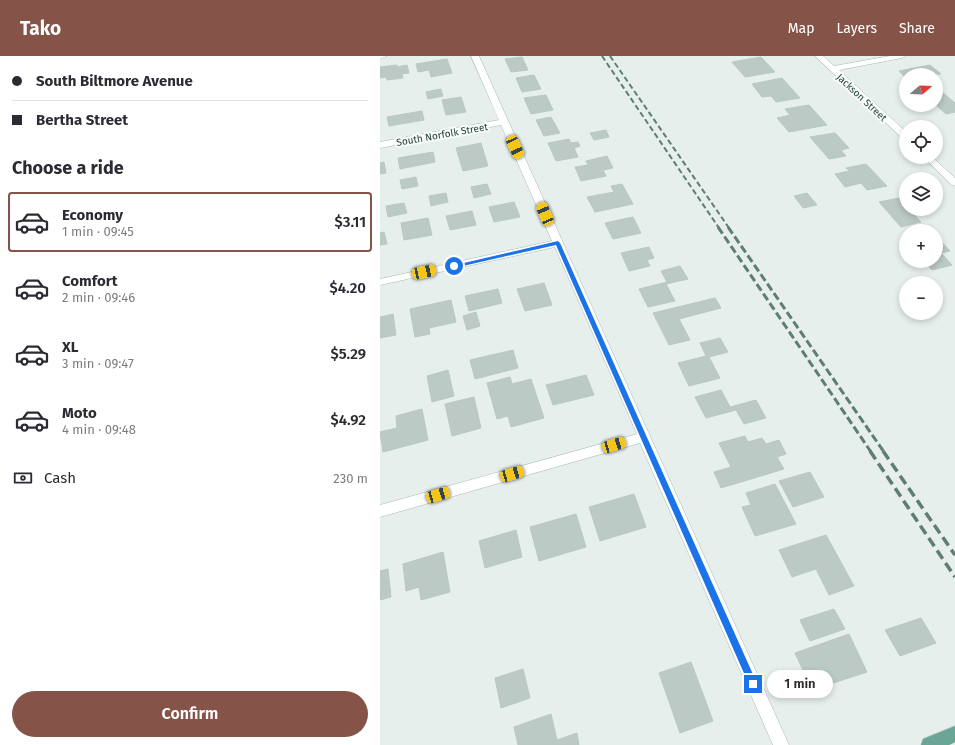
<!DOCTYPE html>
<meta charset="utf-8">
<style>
:root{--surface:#fff;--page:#f7f7f7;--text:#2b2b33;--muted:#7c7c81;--line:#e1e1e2;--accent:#855347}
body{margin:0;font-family:"Fira Sans",sans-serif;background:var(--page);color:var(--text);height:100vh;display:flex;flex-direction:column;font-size:15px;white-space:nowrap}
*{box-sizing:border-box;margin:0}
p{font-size:13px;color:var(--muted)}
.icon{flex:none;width:22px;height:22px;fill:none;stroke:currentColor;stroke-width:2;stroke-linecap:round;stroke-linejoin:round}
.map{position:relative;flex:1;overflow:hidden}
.panel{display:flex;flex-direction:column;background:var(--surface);width:380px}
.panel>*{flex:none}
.guide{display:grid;align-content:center;height:88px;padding:0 12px;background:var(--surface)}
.needle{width:26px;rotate:71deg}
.controls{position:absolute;left:519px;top:12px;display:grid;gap:8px}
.controls a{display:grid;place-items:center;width:44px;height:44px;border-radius:50%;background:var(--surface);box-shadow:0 2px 6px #0003;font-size:20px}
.end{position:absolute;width:18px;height:18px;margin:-9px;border:5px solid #1a73e8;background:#fff;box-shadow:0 0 0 2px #fff}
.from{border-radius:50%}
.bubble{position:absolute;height:28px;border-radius:14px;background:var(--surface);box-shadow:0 2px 6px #0003;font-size:13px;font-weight:600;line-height:28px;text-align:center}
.car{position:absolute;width:12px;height:24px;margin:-12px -6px;border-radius:5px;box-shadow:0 0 3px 1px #0007;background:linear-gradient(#f5c518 24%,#345 0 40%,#f5c518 0 76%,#345 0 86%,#f5c518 0)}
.guide b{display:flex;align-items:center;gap:14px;height:38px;font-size:15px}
.guide b+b{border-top:1px solid var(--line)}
.guide i{width:10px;height:10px;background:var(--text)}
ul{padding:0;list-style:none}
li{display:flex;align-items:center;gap:12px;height:60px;margin:0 8px 6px;padding:0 4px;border:2px solid transparent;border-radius:4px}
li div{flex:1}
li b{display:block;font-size:15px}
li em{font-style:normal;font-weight:600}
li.current{border-color:var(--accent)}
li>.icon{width:36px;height:36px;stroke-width:1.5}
h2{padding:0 12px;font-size:18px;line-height:48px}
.pay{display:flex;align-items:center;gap:10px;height:44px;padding:0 12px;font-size:15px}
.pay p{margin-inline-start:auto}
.action{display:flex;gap:8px;margin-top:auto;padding:8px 12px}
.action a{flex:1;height:46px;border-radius:24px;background:var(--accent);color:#fff;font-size:16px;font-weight:600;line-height:46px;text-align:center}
header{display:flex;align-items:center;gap:24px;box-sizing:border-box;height:56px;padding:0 20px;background:var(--accent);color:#fff}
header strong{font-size:19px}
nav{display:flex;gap:22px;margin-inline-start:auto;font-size:14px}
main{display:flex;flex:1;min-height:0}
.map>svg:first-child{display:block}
.building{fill:#bbcac4;stroke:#b8c9c2}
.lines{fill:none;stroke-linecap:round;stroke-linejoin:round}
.minor-casing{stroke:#a8b8b2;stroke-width:1}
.major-casing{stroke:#c2cac8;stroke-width:1}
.minor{fill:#fff;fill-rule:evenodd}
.major{fill:#6aa596;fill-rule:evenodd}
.rail-far2{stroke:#5f7d75;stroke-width:2;stroke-dasharray:5.5 3;stroke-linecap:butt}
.rail-far1{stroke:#5f7d75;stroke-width:3;stroke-dasharray:8 3.5;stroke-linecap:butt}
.rail{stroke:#5f7d75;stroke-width:3.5;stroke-dasharray:10 5;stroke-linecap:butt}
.route{fill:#1a73e8}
.labels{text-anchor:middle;stroke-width:4;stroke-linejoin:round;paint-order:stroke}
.far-street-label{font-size:10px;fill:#24423a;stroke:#f7fbf9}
</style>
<header>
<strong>Tako</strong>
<nav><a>Map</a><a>Layers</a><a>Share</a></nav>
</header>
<main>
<section class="panel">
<div class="guide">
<b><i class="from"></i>South Biltmore Avenue</b>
<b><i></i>Bertha Street</b>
</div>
<h2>Choose a ride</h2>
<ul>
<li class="current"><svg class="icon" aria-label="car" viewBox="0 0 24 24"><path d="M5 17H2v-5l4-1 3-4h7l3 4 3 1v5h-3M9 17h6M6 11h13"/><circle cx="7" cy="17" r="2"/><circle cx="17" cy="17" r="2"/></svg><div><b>Economy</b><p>1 min · 09:45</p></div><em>$3.11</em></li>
<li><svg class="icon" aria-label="car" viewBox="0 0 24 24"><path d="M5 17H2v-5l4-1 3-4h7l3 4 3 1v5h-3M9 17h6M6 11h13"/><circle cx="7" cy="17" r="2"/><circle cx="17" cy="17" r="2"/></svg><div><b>Comfort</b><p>2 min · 09:46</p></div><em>$4.20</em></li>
<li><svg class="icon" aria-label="car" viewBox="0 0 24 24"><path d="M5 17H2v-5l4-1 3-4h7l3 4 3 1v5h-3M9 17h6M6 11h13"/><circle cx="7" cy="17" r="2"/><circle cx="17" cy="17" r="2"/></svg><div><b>XL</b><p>3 min · 09:47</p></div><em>$5.29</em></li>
<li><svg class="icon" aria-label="car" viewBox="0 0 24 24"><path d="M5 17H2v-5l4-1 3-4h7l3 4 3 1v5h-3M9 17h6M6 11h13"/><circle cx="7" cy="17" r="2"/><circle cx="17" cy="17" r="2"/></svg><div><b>Moto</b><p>4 min · 09:48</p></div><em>$4.92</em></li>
</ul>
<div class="pay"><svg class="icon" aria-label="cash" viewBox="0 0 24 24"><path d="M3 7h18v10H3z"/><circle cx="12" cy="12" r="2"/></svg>Cash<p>230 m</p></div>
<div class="action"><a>Confirm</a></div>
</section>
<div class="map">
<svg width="575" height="689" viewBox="0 0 575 689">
<rect width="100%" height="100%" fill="#e6efeb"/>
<path class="building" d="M142,1L148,14L131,16L125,3Z
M381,1L395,16L365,21L352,6Z
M67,3L72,17L51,21L49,14L38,16L36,8Z
M17,9V11L27,9L29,17L22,18L23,22L7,24L6,21L0,22V11Z
M550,9L561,18L526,19V22L519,15Z
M154,19L161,33L142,36L136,22Z
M402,22L420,42L396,46L391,40L382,41L372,28Z
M61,33L63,40L48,43L46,36Z
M563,37L575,47V56L566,58L556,49V39Z
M166,39L173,54L151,58L144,42Z
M81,41L86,56L66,59L62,44Z
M429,49L447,69L409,76L397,62L410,59L405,53Z
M42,55L44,64L9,70L7,61Z
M171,61L180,77L164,80L156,64Z
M226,74L229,81L214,84L210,77Z
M455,77L469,92L461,94L466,100L449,103L430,81Z
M189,83L191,87L198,86L200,90L194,92L198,101L176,105L168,87Z
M101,87L108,110L83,115L76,92Z
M53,96L55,106L20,113L18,102Z
M227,100L233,112L223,114L226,120L201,125L195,111L208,109L206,105Z
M4,106L6,117L0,118V107Z
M486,108L507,130L487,134L481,127L465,131L455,118L470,115L466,112Z
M36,121L38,130L22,133L20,124Z
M107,128L111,138L94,142L91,131Z
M242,128L253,148L215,156L207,141L234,136L231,130Z
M66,137L68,146L51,150L49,140Z
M427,137L437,149L423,152L414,140Z
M519,142L526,149V153H529L541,166L521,171L499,146Z
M134,146L140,161L114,166L109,151Z
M24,147L27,157L8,161L6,150Z
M92,155L96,169L70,174L66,160Z
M253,161L261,177L233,183L225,167Z
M48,162L52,179L24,184L21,167Z
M4,176L7,188L0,189V177Z
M556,180L570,195L561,197L572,209L552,214L544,205H556Z
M269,191L274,202L267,204L270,210L249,215L241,197Z
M300,210L308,223L286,228L295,245L268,251L259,233L287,226L281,215Z
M164,227L172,249L145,255L137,233Z
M118,233L122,247L89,255L85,240Z
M335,242L341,252L299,263L310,284L289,289L273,257Z
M71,244L76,266L49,272L50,278L35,281L30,253Z
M96,256L100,270L87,274L83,260Z
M13,258L16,279L0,282V261Z
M340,282L348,296L329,301L340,322L309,330L298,307L326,300L320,287Z
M133,294L138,312L95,323L90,304Z
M68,314L74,340L52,346L47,320Z
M206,319L214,339L173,349L166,329Z
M130,321L132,328L151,323L164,362L131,371L128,360L117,363L107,327Z
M341,334L350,351L376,344L386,362L364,368L356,354L326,362L315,341Z
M94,341L101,372L72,380L65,348Z
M42,353L48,384L3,396L0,376L17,372L16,360Z
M365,380L368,386L382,382L386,388L399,384L406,398L397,401L404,413L341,432L334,416L351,411L339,387Z
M430,416L444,441L413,451L399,425Z
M395,428L416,468L375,480L362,451L371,449L366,437Z
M254,438L266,471L220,485L209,451Z
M196,458L206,491L159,505L150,471Z
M136,474L142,501L105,512L99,485Z
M446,479L474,530L449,539L436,513L412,521L399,494Z
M63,496L70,536L41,544L39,531L26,535L23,508Z
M8,513L11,541L0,544V515Z
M454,553L465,573L430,585L420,564Z
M541,562L556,587L520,600L505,574Z
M469,578L487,616L432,634L415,597Z
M311,606L333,665L300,677L279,617Z
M143,613L150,642L121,652L115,622Z
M171,658L177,684L197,677L199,689H138L134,671Z"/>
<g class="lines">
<g class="minor-casing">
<path id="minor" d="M0,0H7L0,3Z
M91,0H99L409,689H393L260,387L0,461V449L257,378L175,191L0,229V223L172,185L121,69L0,92V86L119,64Z
M435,0H443L454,10L510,0H526L522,2L459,14L526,76V84L523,83Z
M543,101H552L575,122V130L572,129Z"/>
</g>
<g class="major-casing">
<path id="major" d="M575,670V686L569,689H541L543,683Z"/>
</g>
<use href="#minor" class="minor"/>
<use href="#major" class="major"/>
<path class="rail-far2" d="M222,0L339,172
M230,0L349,172"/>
<path class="rail-far1" d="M338,171L491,396
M348,171L504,396"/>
<path class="rail" d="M490,395L575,521
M503,395L575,499"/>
</g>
<path class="route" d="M178,185L180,187L376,625L377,628L376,631L373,633L370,631L176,189L74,212L71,210Z"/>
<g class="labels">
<g class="far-street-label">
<text transform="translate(482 41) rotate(43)" y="4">Jackson Street</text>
<text transform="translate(62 78) rotate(-10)" y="4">South Norfolk Street</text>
</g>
</g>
</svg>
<div class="controls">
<a><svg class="needle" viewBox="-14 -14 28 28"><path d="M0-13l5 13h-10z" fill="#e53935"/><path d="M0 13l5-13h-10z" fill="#7c7c81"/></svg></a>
<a><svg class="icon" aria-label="locate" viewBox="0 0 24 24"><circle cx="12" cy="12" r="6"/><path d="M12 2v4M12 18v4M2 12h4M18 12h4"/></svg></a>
<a><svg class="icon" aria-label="layers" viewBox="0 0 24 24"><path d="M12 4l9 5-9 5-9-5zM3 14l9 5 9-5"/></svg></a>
<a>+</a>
<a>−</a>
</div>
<i class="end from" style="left:74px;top:210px"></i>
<i class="end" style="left:373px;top:628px"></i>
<div class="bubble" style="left:387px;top:614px;width:66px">1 min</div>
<i class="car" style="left:135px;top:91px;rotate:155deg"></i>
<i class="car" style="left:165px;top:158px;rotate:337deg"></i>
<i class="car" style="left:44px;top:216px;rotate:78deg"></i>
<i class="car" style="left:234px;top:389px;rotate:74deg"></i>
<i class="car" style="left:132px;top:418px;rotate:74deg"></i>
<i class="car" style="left:58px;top:439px;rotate:74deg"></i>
</div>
</main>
